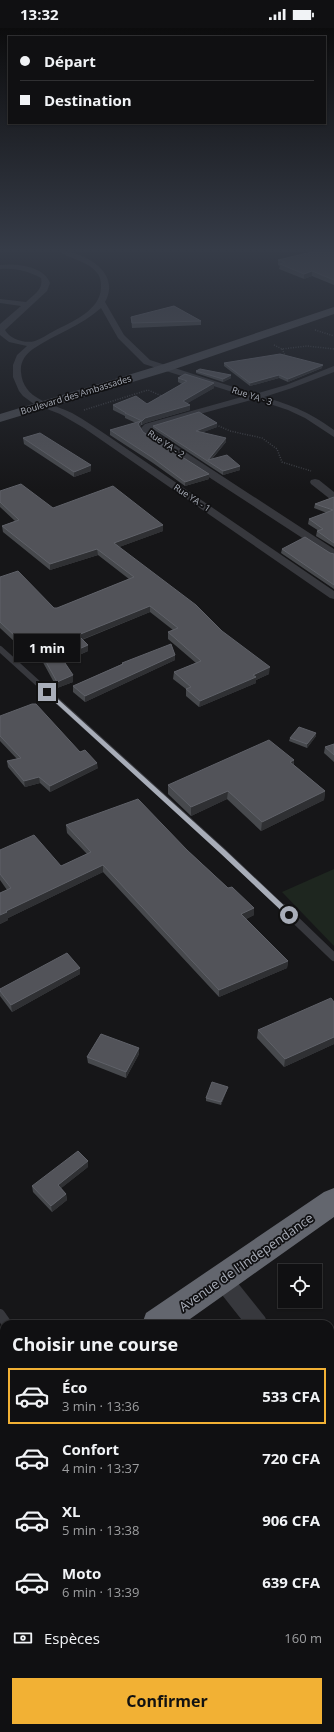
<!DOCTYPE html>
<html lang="fr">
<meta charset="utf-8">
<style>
:root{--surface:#101012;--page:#19191b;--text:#f1f3f6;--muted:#9c9d9f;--line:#303032;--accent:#f2b134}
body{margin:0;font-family:"Open Sans",sans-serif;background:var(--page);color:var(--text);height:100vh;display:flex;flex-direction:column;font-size:15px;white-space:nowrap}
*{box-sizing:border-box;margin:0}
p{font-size:13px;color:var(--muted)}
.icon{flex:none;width:22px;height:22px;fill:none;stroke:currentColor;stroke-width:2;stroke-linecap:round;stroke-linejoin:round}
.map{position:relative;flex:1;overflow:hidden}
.sheet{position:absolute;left:0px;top:1292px;width:334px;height:412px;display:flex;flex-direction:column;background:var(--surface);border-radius:12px 12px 0 0;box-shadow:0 1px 3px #0004,0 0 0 1px var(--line)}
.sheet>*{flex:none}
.top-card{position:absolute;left:8px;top:8px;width:318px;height:88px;border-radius:0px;box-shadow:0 1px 3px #0004,0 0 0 1px var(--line);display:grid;align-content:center;height:88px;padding:0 12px;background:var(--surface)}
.buttons{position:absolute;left:278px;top:1236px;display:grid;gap:8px}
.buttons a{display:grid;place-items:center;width:44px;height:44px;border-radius:0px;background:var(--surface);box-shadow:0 1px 3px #0004,0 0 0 1px var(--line);font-size:20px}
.end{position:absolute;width:18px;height:18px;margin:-9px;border:5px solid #a8adb8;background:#111;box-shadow:0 0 0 2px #111}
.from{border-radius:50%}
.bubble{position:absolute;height:28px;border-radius:0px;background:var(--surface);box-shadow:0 1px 3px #0004,0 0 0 1px var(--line);font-size:13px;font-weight:700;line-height:28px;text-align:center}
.top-card b{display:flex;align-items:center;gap:14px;height:38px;font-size:15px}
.top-card b+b{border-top:1px solid var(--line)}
.top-card i{width:10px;height:10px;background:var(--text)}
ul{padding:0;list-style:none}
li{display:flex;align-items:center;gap:12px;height:56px;margin:0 8px 6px;padding:0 4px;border:2px solid transparent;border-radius:0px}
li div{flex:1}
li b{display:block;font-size:15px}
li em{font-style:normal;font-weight:700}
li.active{border-color:var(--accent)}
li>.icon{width:36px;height:36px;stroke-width:1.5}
h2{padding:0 12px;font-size:18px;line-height:48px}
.pay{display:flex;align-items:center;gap:10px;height:44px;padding:0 12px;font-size:15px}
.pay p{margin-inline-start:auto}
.button{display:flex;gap:8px;margin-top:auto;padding:8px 12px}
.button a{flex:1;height:46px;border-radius:0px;background:var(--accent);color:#111;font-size:16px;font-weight:700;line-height:46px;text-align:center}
.status{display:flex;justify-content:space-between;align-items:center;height:28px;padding:0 20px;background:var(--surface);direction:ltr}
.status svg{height:11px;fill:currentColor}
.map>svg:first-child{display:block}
.green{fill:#1e261f}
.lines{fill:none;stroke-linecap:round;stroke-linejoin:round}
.path-far1{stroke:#3d3f44;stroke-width:1.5;stroke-dasharray:1 1.5;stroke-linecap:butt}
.path{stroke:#3d3f44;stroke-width:4;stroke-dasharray:3 4.5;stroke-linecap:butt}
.lane-far2{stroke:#37383d;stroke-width:6}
.lane-far1{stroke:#37383d;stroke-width:8}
.lane{stroke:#37383d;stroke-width:10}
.street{fill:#37383d;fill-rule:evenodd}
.secondary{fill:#45474d;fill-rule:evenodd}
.highway{fill:#63666e;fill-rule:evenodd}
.wall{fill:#47494d}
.shaded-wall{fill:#2f3033}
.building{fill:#525359;stroke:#5f6168}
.route{fill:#a8adb8}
.labels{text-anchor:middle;stroke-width:3.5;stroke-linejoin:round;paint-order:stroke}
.far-street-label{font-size:9px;fill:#a8adb8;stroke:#111113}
.near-street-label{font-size:13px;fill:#a8adb8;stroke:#111113}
</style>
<div class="status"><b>13:32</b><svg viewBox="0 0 49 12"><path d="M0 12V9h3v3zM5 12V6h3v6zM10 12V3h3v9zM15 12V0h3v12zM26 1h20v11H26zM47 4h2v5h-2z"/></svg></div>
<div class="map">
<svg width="334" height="1704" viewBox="0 0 334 1704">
<rect width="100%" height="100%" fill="#161618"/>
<path class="green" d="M334,841V918L282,864Z"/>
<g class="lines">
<path class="path-far1" d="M315,302L334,308
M274,317L282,321L307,318L334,321
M282,321L286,329
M84,382L148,362L164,369
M214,396L230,403L262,410L277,421L282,434L311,443"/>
<path class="path" d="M330,1592L334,1588"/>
<path class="lane-far2" d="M0,621L223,823L284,881"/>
<path class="lane-far1" d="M283,880L334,929"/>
<path class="lane" d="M0,1286L7,1296"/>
<path class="street" d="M59,223C83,223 122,244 105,274L124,307L150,332L255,366L286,357L334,338V344L292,360L264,369C294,378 309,384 334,402V409L305,390L288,382L255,371L174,393L150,401L334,521V529L330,528L144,407L140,401L145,396L245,368L144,336L118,310L101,280C81,298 55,306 33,321C25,327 20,334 21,344C23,372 52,375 72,385C85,392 96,400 108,408L334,563V571L330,570L84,400L60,386L34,376L23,368L19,363L13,349V337L17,327L27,318L9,314L0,307V296L21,278L0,275V271L26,274C33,267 44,261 41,250C28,243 15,240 0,241V237C16,235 44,238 50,255L47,263L5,302C10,311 25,316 35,313C41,311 48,306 54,303C71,294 100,283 101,260C101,255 101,251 98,246C88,232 70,232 59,223Z
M315,451L319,452L334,464V472L330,471L311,456L310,454L311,452Z
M222,1241L229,1244L265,1289L268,1296H245L215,1258L212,1251L215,1244Z
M330,1377L334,1379V1404L330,1402Z
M0,1508L4,1510V1539L0,1537Z
M94,1700H121L123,1704H96Z"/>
<path class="secondary" d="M334,279V286L169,343L0,394V386L161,337Z"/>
<path class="highway" d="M334,1160V1189L183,1296H142L146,1285L324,1164Z
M4,1387V1420L0,1422V1389Z"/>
</g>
<path class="wall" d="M334,223V257L312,248L304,251L279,241L280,238L278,237V232Z
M131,289L201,293V297L132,300Z
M224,335L322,340L288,354L279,350L250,358L224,338Z
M196,343L231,350L223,354L196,345Z
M178,350L214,360L187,375L190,377V382L145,395L142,397H141L140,399L143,404L209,446V451L185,458L153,435L110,407V402L136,395L125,390V388L113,382V377L147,376L182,356L178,354Z
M217,395V399L203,404L226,414L212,431L240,438V442L223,447L153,401V398Z
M23,410L91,437V443L74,449L24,416Z
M0,463L53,480L163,497V503L119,519L222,603L269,646L256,652V655L199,679L186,668V661L173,651L174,644L196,635L168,611V604L173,602L150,584L82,612L88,617V623L64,634L73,654L57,660L39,627L32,630L0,600V549L54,580H57L129,551L98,527L50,542L3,504L2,498L15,493L0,479Z
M334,469V519L316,508L317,503H319L308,496L309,491L327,485L314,480L315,476Z
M282,521L334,526V561L281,525Z
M175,627V632L85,674L73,664V658L122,636V635Z
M0,688L80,724L98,740L50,764L40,755L25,759L8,739L7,733L17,731L0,713Z
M316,705V708L307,720L289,713L290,710Z
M334,716V734L324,725L325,719Z
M294,732V737L325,763L324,772L261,803L227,771L191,788L168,766V757Z
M66,797L187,822L228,860L254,880V887L246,891L288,933L287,940L219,969L103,844L8,890V892L0,896V865L7,862L0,852V822L61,838L87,826L67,805Z
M80,940V946L12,984L0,968V961Z
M334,974V1016L284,1039L257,1010L258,1002Z
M139,1026L126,1050L88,1035L87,1029Z
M227,1062L221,1077L206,1073V1070Z
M88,1139L61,1160L66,1166L67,1172L52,1184L33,1164L32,1158Z
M284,1700H330L334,1704H287Z"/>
<path class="shaded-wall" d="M312,243V248L304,251V246Z
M323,337L322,340L288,354V351Z
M231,347V350L223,354V351Z
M279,347V350L250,358V355Z
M214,355V360L183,378V373Z
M190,377V382L145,395L142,397V393L145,390Z
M141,393V398L139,401L138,396Z
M217,395V399L196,407V403Z
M226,410V414L209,434L208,432Z
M91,437V443L74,449V444Z
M240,438V442L223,447V443Z
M209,446V451L185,458V454Z
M163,497V503L114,521V515Z
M97,521L98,527L50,542V536Z
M150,578V584L78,613V607Z
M88,617V623L61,635V629Z
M39,621V627L32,630V624Z
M175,627V632L85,674V668Z
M270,639L269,646L256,652V655L199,679L200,673Z
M73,647V654L57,660V654Z
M316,705V708L307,720V716Z
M294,732L293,741L290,734Z
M97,735L98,740L50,764V758Z
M39,749L40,755L25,759L24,753Z
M228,763L227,771L191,788V779Z
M325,763L324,772L261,803L262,794Z
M103,837V844L8,890V892L0,896V887L6,883Z
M254,880V887L240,894L241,886Z
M288,933L287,940L219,969V962Z
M80,940V946L12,984L11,977Z
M334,1009V1016L284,1039L285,1031Z
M139,1020V1026L126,1050V1044Z
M228,1059L227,1062L221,1077V1074Z
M88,1133V1139L59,1162L58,1157Z
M66,1166L67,1172L52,1184L51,1178Z
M334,1564V1566L330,1570V1567Z
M161,1700H164L160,1703V1701Z"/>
<path class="building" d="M316,223H334V252L312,243L304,246L280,236L285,234L278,232Z
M174,278L201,293L132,295L131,289Z
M280,326L323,337L288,351L279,347L250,355L224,335Z
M200,341L231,347L223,351L196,343Z
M185,346L214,355L183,373L190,377L145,390L142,393L125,385H126L113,377L136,368L147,376L187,353L178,350Z
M199,384L217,395L196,403L226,410L208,432L227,427L240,438L223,443L153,398Z
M141,393L138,396L143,404L209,446L185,454L153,430L110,402Z
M40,405L91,437L74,444L23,410Z
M21,456L53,480L113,458L163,497L114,515L196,577L222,603L270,639L253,647L256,649L200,673L186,661L191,659L174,644L201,633L168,604L178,600L150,578L78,607L88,617L61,629L73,647L57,654L39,621L32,624L0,594V549L18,543L54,580H57L134,549L97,521L50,536L2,498L19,492L0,474V463Z
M334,469V515L317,503L323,501L309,491L333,482L315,476Z
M305,509L330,525L334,526V557L282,521Z
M171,616L175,627L85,668L73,658L123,636L122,635Z
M32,676H36L80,724L85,722L97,735L50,758L39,749L24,753L7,733L21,730L0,708V688Z
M299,699L316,705L307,716L290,710Z
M269,712L294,732L290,734L325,763L262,794L228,763L191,779L168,757Z
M334,716V727L325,719Z
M138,771L187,822L228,860L232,859L254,880L241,886L288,933L219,962L103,837L6,883L7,884L0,887V865L11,860L0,846V822L34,807L61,838L91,824L66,797Z
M67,925L80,940L11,977L0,963V961Z
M331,970L334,974V1009L285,1031L258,1002Z
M101,1006L139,1020L126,1044L87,1029Z
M212,1054L228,1059L221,1074L206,1070Z
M78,1123L88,1133L58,1157L66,1166L51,1178L32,1158Z
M334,1520V1564L330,1567V1523Z
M334,1659V1704H290L288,1700H330V1662Z
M4,1688V1700H19L21,1704H0V1691Z
M203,1700H214L216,1704H199Z"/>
<linearGradient id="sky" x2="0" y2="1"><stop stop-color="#0c0c0d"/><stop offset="0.48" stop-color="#363c48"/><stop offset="1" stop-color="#363c48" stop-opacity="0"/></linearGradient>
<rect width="334" height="462" fill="url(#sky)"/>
<path class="route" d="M45,663H49L225,822L292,885V888H287L220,825L45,665Z"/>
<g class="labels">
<g class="far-street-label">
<text transform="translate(76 367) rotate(-17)" y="3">Boulevard des Ambassades</text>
<text transform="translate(252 368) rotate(18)" y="3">Rue YA - 3</text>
<text transform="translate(166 416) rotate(34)" y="3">Rue YA - 2</text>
<text transform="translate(192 470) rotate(34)" y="3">Rue YA - 1</text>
</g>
<g class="near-street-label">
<text transform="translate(246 1234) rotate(-35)" y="5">Avenue de l'Independance</text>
</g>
</g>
</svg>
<div class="buttons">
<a><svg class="icon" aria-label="locate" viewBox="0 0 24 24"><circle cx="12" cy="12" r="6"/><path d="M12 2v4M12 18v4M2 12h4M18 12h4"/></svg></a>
</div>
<i class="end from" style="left:289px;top:887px"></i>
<i class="end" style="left:47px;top:664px"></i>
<div class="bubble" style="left:14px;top:606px;width:66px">1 min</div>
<div class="top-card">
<b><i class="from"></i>Départ</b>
<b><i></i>Destination</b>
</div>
<section class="sheet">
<h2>Choisir une course</h2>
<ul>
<li class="active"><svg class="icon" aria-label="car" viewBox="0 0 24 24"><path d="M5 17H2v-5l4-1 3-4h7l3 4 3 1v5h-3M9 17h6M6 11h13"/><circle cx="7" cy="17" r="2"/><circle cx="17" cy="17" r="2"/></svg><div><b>Éco</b><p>3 min · 13:36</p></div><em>533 CFA</em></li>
<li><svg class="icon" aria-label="car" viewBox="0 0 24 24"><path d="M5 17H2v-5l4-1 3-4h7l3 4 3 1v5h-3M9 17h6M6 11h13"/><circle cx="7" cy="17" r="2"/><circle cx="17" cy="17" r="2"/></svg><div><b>Confort</b><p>4 min · 13:37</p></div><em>720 CFA</em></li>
<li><svg class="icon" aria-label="car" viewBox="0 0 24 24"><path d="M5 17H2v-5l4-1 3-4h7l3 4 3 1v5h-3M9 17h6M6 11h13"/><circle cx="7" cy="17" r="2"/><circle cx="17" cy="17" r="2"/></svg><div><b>XL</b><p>5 min · 13:38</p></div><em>906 CFA</em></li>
<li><svg class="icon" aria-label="car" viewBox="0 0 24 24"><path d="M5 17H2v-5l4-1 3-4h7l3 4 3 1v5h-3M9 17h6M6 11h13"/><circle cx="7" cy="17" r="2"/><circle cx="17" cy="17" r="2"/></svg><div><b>Moto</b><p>6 min · 13:39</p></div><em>639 CFA</em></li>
</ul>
<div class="pay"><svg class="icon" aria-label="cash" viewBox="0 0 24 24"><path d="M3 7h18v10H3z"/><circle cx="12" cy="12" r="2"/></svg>Espèces<p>160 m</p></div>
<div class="button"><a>Confirmer</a></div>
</section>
</div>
